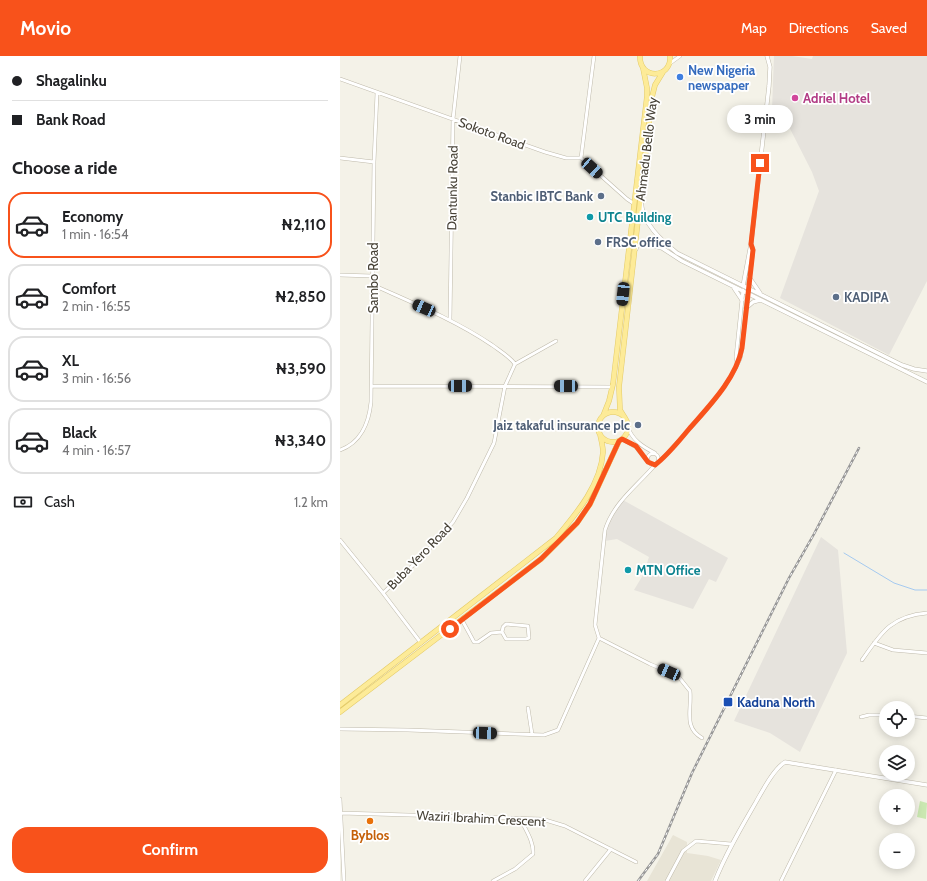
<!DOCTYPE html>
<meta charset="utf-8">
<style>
:root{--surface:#fff;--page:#f2f2f2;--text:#202124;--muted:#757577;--line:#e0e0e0;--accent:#f8521b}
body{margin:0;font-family:Cabin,sans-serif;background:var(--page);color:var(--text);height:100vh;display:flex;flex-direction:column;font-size:15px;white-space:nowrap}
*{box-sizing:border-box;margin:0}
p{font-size:13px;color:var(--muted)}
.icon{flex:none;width:22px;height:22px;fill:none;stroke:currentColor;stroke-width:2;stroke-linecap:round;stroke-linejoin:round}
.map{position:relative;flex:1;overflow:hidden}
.sheet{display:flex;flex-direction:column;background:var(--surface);width:340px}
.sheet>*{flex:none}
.hud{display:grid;align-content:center;height:88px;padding:0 12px;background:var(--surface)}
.tools{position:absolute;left:539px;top:645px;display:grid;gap:8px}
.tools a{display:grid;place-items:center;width:36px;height:36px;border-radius:50%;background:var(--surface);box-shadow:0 2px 10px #0003;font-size:20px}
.end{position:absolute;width:18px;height:18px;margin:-9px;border:5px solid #f8521b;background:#fff;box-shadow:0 0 0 2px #fff}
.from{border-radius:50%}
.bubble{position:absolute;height:28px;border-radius:14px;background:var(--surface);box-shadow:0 2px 10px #0003;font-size:13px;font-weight:700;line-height:28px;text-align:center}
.car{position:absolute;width:12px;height:24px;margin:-12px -6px;border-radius:5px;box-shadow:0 0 3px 1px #0007;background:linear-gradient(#222 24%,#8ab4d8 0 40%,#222 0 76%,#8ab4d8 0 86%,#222 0)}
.hud b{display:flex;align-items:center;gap:14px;height:38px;font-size:15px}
.hud b+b{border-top:1px solid var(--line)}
.hud i{width:10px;height:10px;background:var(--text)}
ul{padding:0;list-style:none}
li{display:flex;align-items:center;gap:12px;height:66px;margin:0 8px 6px;padding:0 4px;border:2px solid var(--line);border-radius:16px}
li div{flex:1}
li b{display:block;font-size:15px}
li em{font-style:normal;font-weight:700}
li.on{border-color:var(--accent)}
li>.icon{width:36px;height:36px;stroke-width:1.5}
h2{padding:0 12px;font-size:18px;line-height:48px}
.pay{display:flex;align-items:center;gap:10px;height:44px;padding:0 12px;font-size:15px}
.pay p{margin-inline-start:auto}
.button{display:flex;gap:8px;margin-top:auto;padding:8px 12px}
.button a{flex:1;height:46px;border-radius:16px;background:var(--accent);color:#fff;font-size:16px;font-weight:700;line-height:46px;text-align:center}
header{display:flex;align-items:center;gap:24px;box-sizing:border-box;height:56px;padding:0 20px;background:var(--accent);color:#fff}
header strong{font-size:19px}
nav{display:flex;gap:22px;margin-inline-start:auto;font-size:14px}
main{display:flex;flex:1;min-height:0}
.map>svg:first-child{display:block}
.residential{fill:#e8e4d6}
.industrial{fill:#e6e3dd}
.green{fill:#cae8b1}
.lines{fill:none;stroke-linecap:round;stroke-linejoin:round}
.stream{stroke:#a5caf0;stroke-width:1}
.minor-casing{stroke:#bfbaab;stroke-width:4}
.tertiary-casing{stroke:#bfbaab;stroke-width:4.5}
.primary-casing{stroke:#e3ca67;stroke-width:5.5}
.minor{stroke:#fff;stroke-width:3}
.tertiary{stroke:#fff;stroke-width:3.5}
.primary{stroke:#fdeb98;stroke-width:4.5}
.rail-casing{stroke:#979797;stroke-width:2.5}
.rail{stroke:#fff;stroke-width:1;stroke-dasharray:3;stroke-linecap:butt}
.route{stroke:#f8521b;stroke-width:5}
.shop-dot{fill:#3f7fe0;stroke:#fff;stroke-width:1.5}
.hotel-dot{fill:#d1479c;stroke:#fff;stroke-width:1.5}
.service-dot{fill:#5c6f8a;stroke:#fff;stroke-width:1.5}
.culture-dot{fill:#0f9aa8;stroke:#fff;stroke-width:1.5}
.transit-dot{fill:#1a4fb4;stroke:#fff;stroke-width:1.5}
.food-dot{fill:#e8710a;stroke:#fff;stroke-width:1.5}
.labels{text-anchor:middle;stroke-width:3.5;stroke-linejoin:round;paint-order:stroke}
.shop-label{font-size:13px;font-weight:bold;fill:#366cbe;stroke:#fff;text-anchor:start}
.hotel-label{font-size:13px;font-weight:bold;fill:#b23c85;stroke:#fff;text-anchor:start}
.street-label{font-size:13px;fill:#474237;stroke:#fff}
.service-label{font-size:13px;font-weight:bold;fill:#4e5e75;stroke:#fff;text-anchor:end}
.culture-label{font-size:13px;font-weight:bold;fill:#0d838f;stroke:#fff;text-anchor:start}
.transit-label{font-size:13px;font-weight:bold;fill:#164399;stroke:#fff;text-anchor:start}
.food-label{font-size:13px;font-weight:bold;fill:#c56008;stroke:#fff}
</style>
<header>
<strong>Movio</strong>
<nav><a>Map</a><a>Directions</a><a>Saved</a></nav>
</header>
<main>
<section class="sheet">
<div class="hud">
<b><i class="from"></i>Shagalinku</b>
<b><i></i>Bank Road</b>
</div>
<h2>Choose a ride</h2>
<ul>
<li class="on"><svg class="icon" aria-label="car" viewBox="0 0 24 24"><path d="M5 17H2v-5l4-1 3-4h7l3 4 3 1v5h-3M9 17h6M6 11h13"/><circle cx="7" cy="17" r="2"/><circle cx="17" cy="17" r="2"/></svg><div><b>Economy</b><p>1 min · 16:54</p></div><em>₦2,110</em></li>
<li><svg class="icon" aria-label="car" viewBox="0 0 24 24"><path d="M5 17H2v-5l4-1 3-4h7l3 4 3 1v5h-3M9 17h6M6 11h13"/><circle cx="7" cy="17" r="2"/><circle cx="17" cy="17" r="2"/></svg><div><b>Comfort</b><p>2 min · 16:55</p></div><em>₦2,850</em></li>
<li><svg class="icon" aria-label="car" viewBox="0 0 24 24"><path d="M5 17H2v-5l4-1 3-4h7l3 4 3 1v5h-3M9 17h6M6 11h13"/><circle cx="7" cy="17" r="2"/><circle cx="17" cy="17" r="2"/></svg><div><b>XL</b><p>3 min · 16:56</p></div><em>₦3,590</em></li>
<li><svg class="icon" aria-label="car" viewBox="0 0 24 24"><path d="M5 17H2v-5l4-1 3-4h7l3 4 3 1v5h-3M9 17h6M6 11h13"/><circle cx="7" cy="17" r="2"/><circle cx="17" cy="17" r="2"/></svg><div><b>Black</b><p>4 min · 16:57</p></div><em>₦3,340</em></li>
</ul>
<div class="pay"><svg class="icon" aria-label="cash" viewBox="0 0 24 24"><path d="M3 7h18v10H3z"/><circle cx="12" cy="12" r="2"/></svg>Cash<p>1.2 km</p></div>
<div class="button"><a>Confirm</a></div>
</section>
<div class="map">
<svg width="587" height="825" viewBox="0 0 587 825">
<rect width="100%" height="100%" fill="#f4f2e8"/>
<path class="residential" d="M333,779L347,786V797L368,800L381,804L371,825H307Z"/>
<path class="industrial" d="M434,0H452L472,3L473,0H587V225L549,299L440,242L479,135L472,116L441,55L432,53Z
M281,443L388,502L376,526L369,523L353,553L294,534L303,519L309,501L277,483L265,485L267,467Z
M481,481L498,494L507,597L460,696L430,677L394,665Z"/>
<path class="green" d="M580,745L587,747L586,763L577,761Z"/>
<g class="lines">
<path class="stream" d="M504,497L554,527L575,534H587"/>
<g class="minor-casing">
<path id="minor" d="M329,8L340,0
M0,23L205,96L226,102H241L287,143L293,147
M0,102L34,106
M241,102L254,0
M0,219L32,220
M33,229C73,247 115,264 152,289C160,295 169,300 175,308L165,330L154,387L127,442L113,466L82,501L43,537
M110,263L113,63L120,0
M397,307L396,301L403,234
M175,308L216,285
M32,330L272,331
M288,371C292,384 303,391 315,397
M282,383L296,391L307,405
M0,394C21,387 29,366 31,346L34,106L37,37
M307.5 403a5.5 5.5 0 1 1 11 0a5.5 5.5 0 1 1-11 0Z
M317,407L325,400C351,371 384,339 400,303C402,296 402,288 403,282C405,266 406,251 408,236
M315,409C297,430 274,446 265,474L255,569L259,582L310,608L338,620L350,635C352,654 343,671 362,682
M0,484L43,537L81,587
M122,564L134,586H138L151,577L162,576
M166,568L188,570L189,582L186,583H166L162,576L163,571Z
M534,587L553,594L587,597
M522,604C541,577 551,560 587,557
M188,652L192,678
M568,660L587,662
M521,661L529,659H546
M0,673L68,674L204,679L218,674L259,582
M0,743L4,825
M1,757L202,763L225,770L296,806
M153,825L175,813L193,798C194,785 185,773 180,762
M245,825L271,793
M327,825L343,795L356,785L391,788
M441,825L496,714"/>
</g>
<g class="tertiary-casing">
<path id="tertiary" d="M301,146C303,168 321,184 337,197L562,309L574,313L587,315
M296,193L297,190L303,187L322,192L342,205L587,326
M409,221L420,237
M403,230L411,188
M394,232L402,244
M408,232L413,194L411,188L429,30L430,11L427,0
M406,252L413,246L420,244
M375,825C386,797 401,772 416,746C423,734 433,714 445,706L587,729"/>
</g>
<g class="primary-casing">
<path id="primary" d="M300,0C299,24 332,23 330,0
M258 371a15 15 0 1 1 30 0a15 15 0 1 1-30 0Z
M263,360L269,345L273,328L307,40V32L303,12
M285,362L280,354L279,331L312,41L315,29L323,16
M0,649L216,482C236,458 261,429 263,396C263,390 261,384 260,378
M0,656L201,503L237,467L250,448L279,385"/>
</g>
<use href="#minor" class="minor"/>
<use href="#tertiary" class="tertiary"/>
<use href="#primary" class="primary"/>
<g class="rail-casing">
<path id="rail" d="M298,825L318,798L352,717L449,522L474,478L519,392"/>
</g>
<use href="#rail" class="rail"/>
</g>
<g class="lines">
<path class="route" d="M110,573L201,503L237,467L250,448L279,385L282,383L296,390L308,406L315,409C328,399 338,386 349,373C369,350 396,323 402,292L413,194L411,188L420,107"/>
</g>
<circle class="shop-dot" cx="340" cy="21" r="4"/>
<circle class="hotel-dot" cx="455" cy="42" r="4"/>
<g class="service-dot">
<circle cx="261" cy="140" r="4"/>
<circle cx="258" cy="186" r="4"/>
<circle cx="496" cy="241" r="4"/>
<circle cx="298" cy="369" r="4"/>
</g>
<g class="culture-dot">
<circle cx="250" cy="161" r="4"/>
<circle cx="288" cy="514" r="4"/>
</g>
<rect class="transit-dot" x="383" y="641" width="10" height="10" rx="2"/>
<circle class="food-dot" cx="30" cy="765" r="4"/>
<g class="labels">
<g class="shop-label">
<text x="348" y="19">New Nigeria<tspan x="348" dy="15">newspaper</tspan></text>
</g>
<g class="hotel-label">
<text x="463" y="47">Adriel Hotel</text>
</g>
<g class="street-label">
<text transform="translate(152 77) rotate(20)" y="5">Sokoto Road</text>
<text transform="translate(306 93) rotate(-83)" y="5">Ahmadu Bello Way</text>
<text transform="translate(112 132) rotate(-89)" y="5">Dantunku Road</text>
<text transform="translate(33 222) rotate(-90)" y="5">Sambo Road</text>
<text transform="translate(79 500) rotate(-46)" y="5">Buba Yero Road</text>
<text transform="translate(141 762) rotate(3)" y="5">Waziri Ibrahim Crescent</text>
</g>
<g class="service-label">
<text x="253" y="145">Stanbic IBTC Bank</text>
<text x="266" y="191" text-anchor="start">FRSC office</text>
<text x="504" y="246" text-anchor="start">KADIPA</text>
<text x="290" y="374">Jaiz takaful insurance plc</text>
</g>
<g class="culture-label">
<text x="258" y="166">UTC Building</text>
<text x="296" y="519">MTN Office</text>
</g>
<g class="transit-label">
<text x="397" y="651">Kaduna North</text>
</g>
<g class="food-label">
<text x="30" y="784">Byblos</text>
</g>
</g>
</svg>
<div class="tools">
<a><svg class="icon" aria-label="locate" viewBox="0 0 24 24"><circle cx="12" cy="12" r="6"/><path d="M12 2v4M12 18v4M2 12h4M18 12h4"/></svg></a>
<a><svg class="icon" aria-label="layers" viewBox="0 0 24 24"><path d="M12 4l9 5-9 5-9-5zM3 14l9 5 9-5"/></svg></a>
<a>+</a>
<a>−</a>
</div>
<i class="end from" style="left:110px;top:573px"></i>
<i class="end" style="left:420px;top:107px"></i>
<div class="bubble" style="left:387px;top:49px;width:66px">3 min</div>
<i class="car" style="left:252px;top:112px;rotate:132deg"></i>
<i class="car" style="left:283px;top:238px;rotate:186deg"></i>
<i class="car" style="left:84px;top:252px;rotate:294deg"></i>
<i class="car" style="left:120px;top:330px;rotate:90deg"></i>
<i class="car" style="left:226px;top:330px;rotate:271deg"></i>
<i class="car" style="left:329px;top:616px;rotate:293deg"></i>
<i class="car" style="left:145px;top:677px;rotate:92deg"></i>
</div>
</main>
